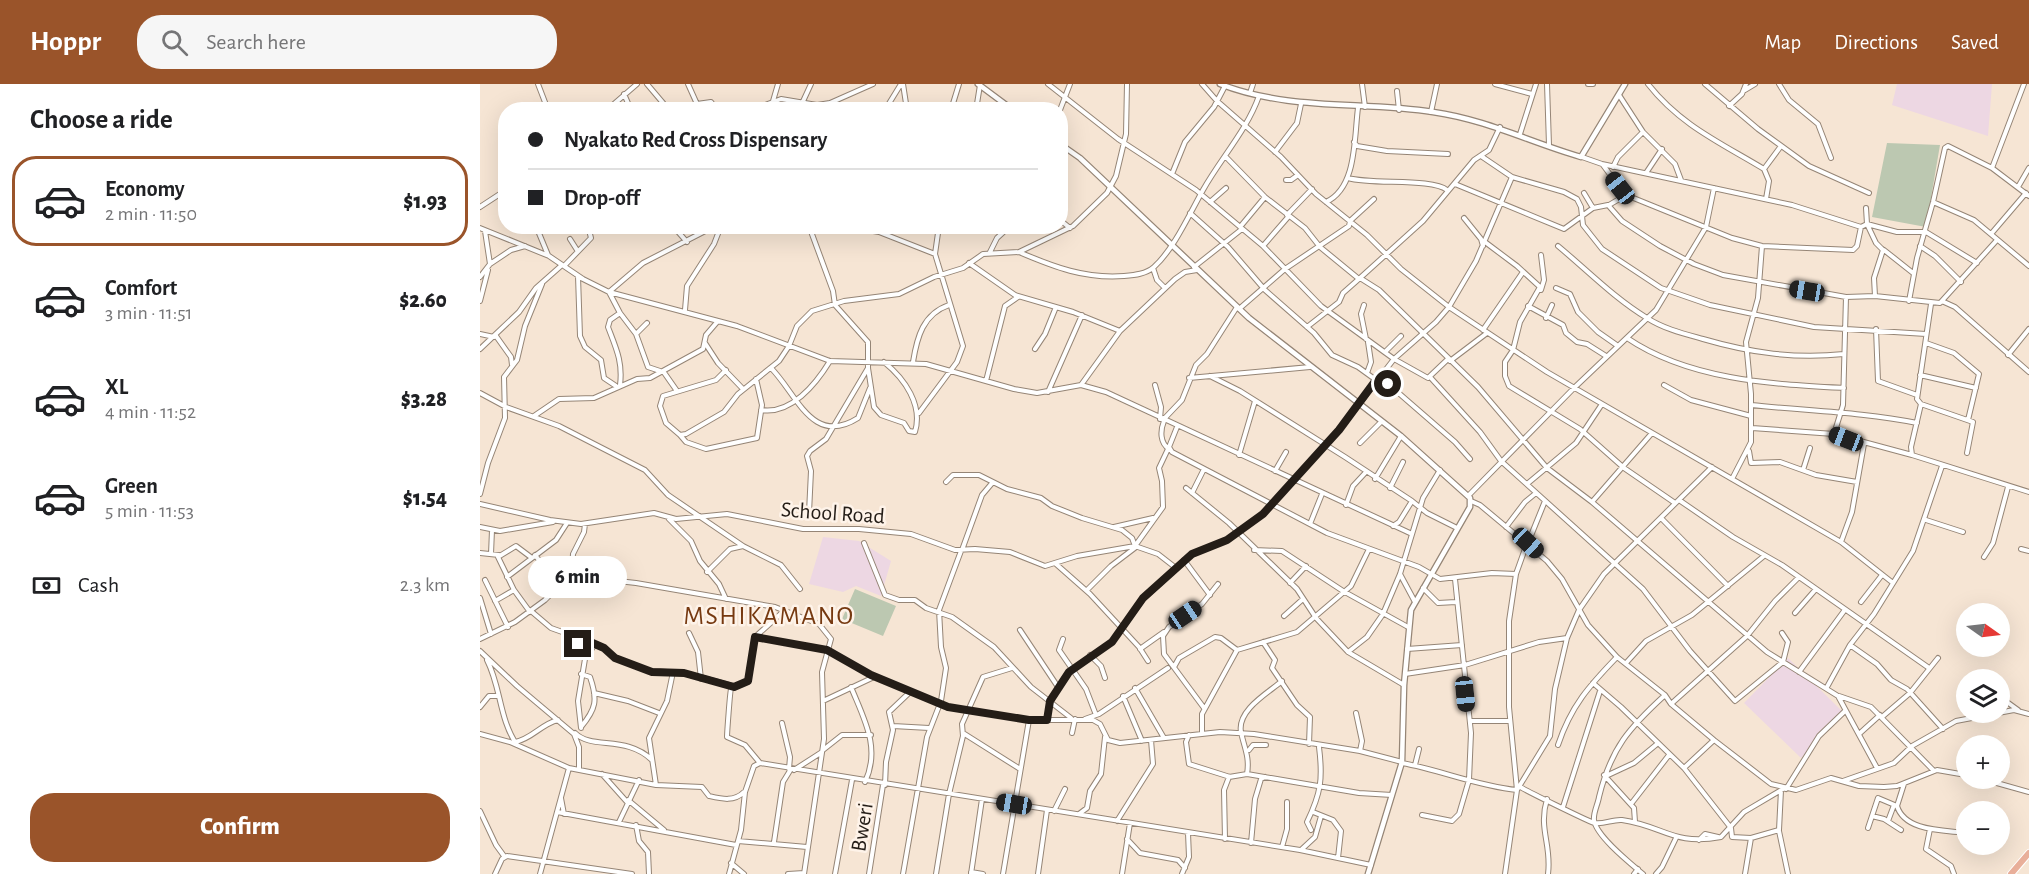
<!DOCTYPE html>
<meta charset="utf-8">
<style>
:root{--surface:#fff;--page:#f6f6f6;--text:#202124;--muted:#757577;--line:#e0e0e0;--accent:#9a542a}
body{margin:0;font-family:"Alegreya Sans",sans-serif;background:var(--page);color:var(--text);height:100vh;display:flex;flex-direction:column;font-size:22px;white-space:nowrap}
*{box-sizing:border-box;margin:0}
p{font-size:20px;color:var(--muted)}
.icon{flex:none;width:33px;height:33px;fill:none;stroke:currentColor;stroke-width:2;stroke-linecap:round;stroke-linejoin:round}
.map{position:relative;flex:1;overflow:hidden}
.drawer{display:flex;flex-direction:column;background:var(--surface);width:480px}
.drawer>*{flex:none}
.guide{position:absolute;left:18px;top:18px;width:570px;height:132px;border-radius:24px;box-shadow:0 6px 24px #0002;display:grid;align-content:center;height:132px;padding:0 30px;background:var(--surface)}
.needle{width:39px;rotate:104deg}
.buttons{position:absolute;left:1476px;top:519px;display:grid;gap:12px}
.buttons a{display:grid;place-items:center;width:54px;height:54px;border-radius:50%;background:var(--surface);box-shadow:0 6px 24px #0002;font-size:30px}
.end{position:absolute;width:27px;height:27px;margin:-14px;border:8px solid #241d17;background:#fff;box-shadow:0 0 0 3px #fff}
.from{border-radius:50%}
.bubble{position:absolute;height:42px;border-radius:21px;background:var(--surface);box-shadow:0 6px 24px #0002;font-size:20px;font-weight:800;line-height:42px;text-align:center}
.car{position:absolute;width:18px;height:36px;margin:-18px -9px;border-radius:8px;box-shadow:0 0 4px 2px #0007;background:linear-gradient(#222 24%,#8ab4d8 0 40%,#222 0 76%,#8ab4d8 0 86%,#222 0)}
.guide b{display:flex;align-items:center;gap:21px;height:57px;font-size:22px}
.guide b+b{border-top:2px solid var(--line)}
.guide i{width:15px;height:15px;background:var(--text)}
ul{padding:0;list-style:none}
li{display:flex;align-items:center;gap:18px;height:90px;margin:0 12px 9px;padding:0 18px;border:3px solid transparent;border-radius:24px}
li div{flex:1}
li b{display:block;font-size:22px}
li em{font-style:normal;font-weight:800}
li.selected{border-color:var(--accent)}
li>.icon{width:54px;height:54px;stroke-width:1.5}
h2{padding:0 30px;font-size:27px;line-height:72px}
.pay{display:flex;align-items:center;gap:15px;height:66px;padding:0 30px;font-size:22px}
.pay p{margin-inline-start:auto}
.cta{display:flex;gap:12px;margin-top:auto;padding:12px 30px}
.cta a{flex:1;height:69px;border-radius:24px;background:var(--accent);color:#fff;font-size:24px;font-weight:800;line-height:69px;text-align:center}
header{display:flex;align-items:center;gap:36px;box-sizing:border-box;height:84px;padding:0 30px;background:var(--accent);color:#fff}
header strong{font-size:28px}
nav{display:flex;gap:33px;margin-inline-start:auto;font-size:21px}
.search{width:420px;height:54px;background:var(--page);display:flex;align-items:center;gap:15px;box-sizing:border-box;padding:0 21px;border-radius:24px;color:var(--muted);font-size:22px}
main{display:flex;flex:1;min-height:0}
.map>svg:first-child{display:block}
.education{fill:#edd7e3}
.green{fill:#bcc8b1}
.lines{fill:none;stroke-linecap:round;stroke-linejoin:round}
.minor-casing{stroke:#958576;stroke-width:6}
.tertiary-casing{stroke:#958576;stroke-width:7}
.primary-casing{stroke:#fff;stroke-width:8}
.minor{stroke:#fff;stroke-width:4}
.tertiary{stroke:#fff;stroke-width:4.5}
.primary{stroke:#e9af9a;stroke-width:6}
.route{stroke:#241d17;stroke-width:8}
.labels{text-anchor:middle;stroke-width:5;stroke-linejoin:round;paint-order:stroke}
.street-label{font-size:22px;fill:#241d17;stroke:#fef3e9}
.quarter-label{font-size:26px;letter-spacing:1.5px;fill:#763910;stroke:#fef3e9}
</style>
<header>
<strong>Hoppr</strong>
<div class="search"><svg class="icon" aria-label="search" viewBox="0 0 24 24"><circle cx="10" cy="10" r="6"/><path d="M15 15l6 6"/></svg>Search here</div>
<nav><a>Map</a><a>Directions</a><a>Saved</a></nav>
</header>
<main>
<section class="drawer">
<h2>Choose a ride</h2>
<ul>
<li class="selected"><svg class="icon" aria-label="car" viewBox="0 0 24 24"><path d="M5 17H2v-5l4-1 3-4h7l3 4 3 1v5h-3M9 17h6M6 11h13"/><circle cx="7" cy="17" r="2"/><circle cx="17" cy="17" r="2"/></svg><div><b>Economy</b><p>2 min · 11:50</p></div><em>$1.93</em></li>
<li><svg class="icon" aria-label="car" viewBox="0 0 24 24"><path d="M5 17H2v-5l4-1 3-4h7l3 4 3 1v5h-3M9 17h6M6 11h13"/><circle cx="7" cy="17" r="2"/><circle cx="17" cy="17" r="2"/></svg><div><b>Comfort</b><p>3 min · 11:51</p></div><em>$2.60</em></li>
<li><svg class="icon" aria-label="car" viewBox="0 0 24 24"><path d="M5 17H2v-5l4-1 3-4h7l3 4 3 1v5h-3M9 17h6M6 11h13"/><circle cx="7" cy="17" r="2"/><circle cx="17" cy="17" r="2"/></svg><div><b>XL</b><p>4 min · 11:52</p></div><em>$3.28</em></li>
<li><svg class="icon" aria-label="car" viewBox="0 0 24 24"><path d="M5 17H2v-5l4-1 3-4h7l3 4 3 1v5h-3M9 17h6M6 11h13"/><circle cx="7" cy="17" r="2"/><circle cx="17" cy="17" r="2"/></svg><div><b>Green</b><p>5 min · 11:53</p></div><em>$1.54</em></li>
</ul>
<div class="pay"><svg class="icon" aria-label="cash" viewBox="0 0 24 24"><path d="M3 7h18v10H3z"/><circle cx="12" cy="12" r="2"/></svg>Cash<p>2.3 km</p></div>
<div class="cta"><a>Confirm</a></div>
</section>
<div class="map">
<svg width="1549" height="790" viewBox="0 0 1549 790">
<rect width="100%" height="100%" fill="#f6e5d4"/>
<path class="education" d="M1417,0H1512L1508,52L1412,21Z
M343,453L379,457L411,477L401,512L376,502L363,508L329,500Z
M1308,574L1364,629L1321,674L1264,619Z"/>
<path class="green" d="M1407,59L1460,61L1446,143L1392,133Z
M375,505L416,522L403,552L362,535Z"/>
<g class="lines">
<g class="minor-casing">
<path id="minor" d="M58,0L68,26
M167,0L189,26
M208,0L217,20L231,18L237,26
M423,0L427,26
M568,0L638,55L716,106L783,162L841,222L914,275L948,294L968,275
M722,0L737,17L801,73L836,110L887,151L921,185L969,223L1067,288L1361,458L1413,499
M882,0L885,23
M1015,0L1052,10
M1067,0L1069,61
M1108,0H1113
M1168,0C1200,41 1241,59 1284,85L1289,97L1286,115
M1225,0L1278,45L1329,82L1389,109
M1299,0L1309,16L1338,40L1351,74
M1265,6L1275,0
M917,7L919,26
M770,9L773,0
M144,10L151,26
M1139,11L1163,48L1195,80L1201,96
M293,17L298,0
M1249,22L1262,10L1266,0
M127,26L157,0
M272,26L301,15L337,21L350,19L393,0
M319,26L331,0
M405,26L421,0
M471,26L479,0
M496,26L500,1
M580,26L590,0
M951,28L957,0
M1040,50L1056,0
M874,58L877,62L907,67L968,70
M795,68L817,39L821,20
M745,72L785,113L825,144L840,163L879,195
M1001,72L1032,93L1084,108L1097,115L1101,123L1103,141L1122,165L1181,204L1230,221L1334,243L1446,250
M1102,73L1122,80L1312,121L1381,143L1387,140L1396,159L1403,166L1394,194L1395,212
M1123,81L1140,104L1151,113L1252,154L1282,162L1373,166L1377,162L1381,143
M1133,83L1138,73L1163,48
M1512,84L1544,0
M1284,85L1301,62
M1166,89L1182,65
M692,90L705,58L734,23L745,2
M868,94C892,101 952,94 967,106
M806,96H811L818,91
M975,100L1084,145L1113,124L1128,121L1142,137L1180,162L1214,180L1243,191L1366,213L1395,212L1460,219L1517,156
M1538,103L1549,84
M1104,109L1113,124
M730,118L746,104
M846,118C877,104 874,54 878,24
M1453,118L1494,136L1549,182
M1129,121L1146,111
M0,123L26,106
M1386,124L1387,140L1417,148H1446L1497,179
M710,129L748,163L785,206L834,249L852,271L878,283L896,296
M807,131L832,105
M984,134L1001,155L1003,162
M580,136L590,144
M56,142L68,171
M193,142L207,158
M329,142L353,207L355,221L388,258V284L394,323L401,331L424,339L429,347L435,348C443,321 425,295 404,278
M364,142L399,148L455,170
M760,143L785,113
M0,144L69,172L103,195L129,208L257,242L350,277L446,280L534,305L557,309L601,301L640,247L695,195L705,188L717,186
M1511,150L1546,109
M90,155L97,166
M1005,158L1037,182L1060,203L1040,238L1033,266L1025,278V292L1029,302L1100,345L1144,384L1195,419
M783,162L809,132
M1078,162C1107,186 1134,214 1167,234C1184,245 1205,250 1223,255C1271,269 1315,275 1364,270
M1440,162L1455,172L1481,198
M1404,166L1433,189
M510,168L517,154L530,142
M539,168C574,183 605,195 644,192C655,191 666,190 674,183C694,165 710,129 723,106C741,74 767,46 779,12
M1061,171L1064,196L1061,206
M489,179L535,211L593,228L640,247
M10,180L31,166L45,162
M84,182L111,154L108,142
M714,183L762,145
M673,184L677,196L685,204
M98,192L100,252L105,263L121,276L124,294L136,302
M0,193L10,180L5,147
M880,194L943,137L994,76L1009,66L1020,43
M1076,204L1090,210L1098,228L1118,248L1138,262
M0,217L8,186
M1429,217L1437,174L1453,118L1465,64L1468,62L1512,84L1549,112
M1464,218L1475,223L1549,288
M1451,220L1437,315L1441,320L1493,338L1487,369
M884,221L881,230L886,255
M1048,222L1083,241L1086,249L1097,258L1107,260L1126,272
M759,225L805,185L869,142L870,137L894,115
M205,226L207,202L234,160L241,142
M140,229L130,236L128,243C136,264 143,278 140,301
M1066,234L1072,221
M827,243L859,218L863,209L880,194L899,206L998,303L1067,384L1112,418L1287,568L1358,612L1397,684
M1396,245L1398,297L1437,311
M1003,246L1043,188
M0,250L14,253
M156,250L167,239
M16,252L31,273L32,281
M1147,254C1209,296 1291,300 1364,304
M225,259L238,279L263,305
M1446,259L1474,269L1499,290L1488,336
M0,265L39,228L56,204L82,181
M555,265L565,250L576,223
M905,268L921,252
M1528,271L1549,245
M970,277L1007,249
M433,278C437,253 443,230 469,221
M291,284C317,310 332,363 378,334L390,304
M246,286L236,296L183,312L180,322L186,339L200,351L206,350L244,328L258,310L299,277L309,262L317,242L332,227L364,217L419,210L454,193L483,184L503,170L539,168L593,142L627,109L636,92L646,50L647,0
M180,287L168,283L156,250L140,229L129,208L163,179L235,142
M183,287L197,307
M887,289L891,278L888,258
M1440,291L1496,304
M730,292L760,307L865,373L932,417L947,429L977,444
M899,292L975,358L990,375
M950,293L1000,348L1021,377L1163,505L1210,567L1255,617L1303,578L1308,558L1302,549
M709,294L830,283
M506,297L525,222L538,213
M601,301L626,308L932,450
M675,301L681,323L680,335
M1184,301L1211,316L1271,332
M568,308L602,231
M0,309L26,323L79,342L165,386L188,411L263,462
M1441,320L1431,363L1432,371L1549,408
M1271,321C1327,327 1382,328 1437,339
M281,326C311,331 336,300 350,277
M439,329L477,278L483,262L455,170L459,142
M54,332L79,315L114,314L157,295L170,294L223,265L226,251L238,237
M683,336L702,316L716,281L727,270L757,223
M684,337C680,347 680,359 689,365
M697,343L689,363L692,368L847,449L939,483L960,495L1012,489L1036,490
M1272,344L1354,350L1432,371
M1354,350L1363,321L1366,213
M200,351L206,358L226,365L277,354L282,321L276,295
M880,359L901,338
M1269,367L1271,379L1300,378L1336,391L1377,398
M759,371L775,317
M1323,386L1330,364
M795,387L806,368
M895,395L921,352
M1252,395L1271,358V310L1266,258L1278,214L1282,162
M466,398L473,391H499L513,398
M1047,400L1096,359L1122,320
M706,404L749,439L817,505L836,534L868,568L924,601
M910,404L923,378
M712,409L724,385
M0,410L8,379L25,334L24,293L37,276L45,242L62,200
M988,412L1094,304L1176,226L1226,143L1234,104
M1199,416L1253,453L1302,481L1449,584
M991,417L1000,421L1067,477L1082,495L1108,541L1137,573L1185,611L1191,620L1234,656L1291,700L1316,706L1351,694L1379,702L1404,703L1417,702L1457,686L1486,691
M1112,418L1172,349
M0,420L70,436L101,440L174,429L196,435L247,430L323,445H379L431,450L475,466L495,465L530,468L565,482L597,472L655,462L678,470L696,484
M866,421L873,402L886,388
M329,429L331,387L327,372L330,367L346,355L388,284
M1181,434L1248,502
M189,435L211,457L220,477L239,500L246,515
M1446,436L1483,448
M830,440L842,410
M913,442L919,438L932,417
M0,443L20,447L73,438
M634,443L673,434
M1026,443L1045,418L1056,409
M1361,458L1372,428L1384,360
M384,459L405,511L419,516H435L446,524L472,533L514,563L551,603L591,634
M1048,459L1065,417
M1541,465L1549,467
M482,466L502,411L513,398L527,405L561,414L572,422L602,434L642,446L652,454L655,462L683,423L682,397L679,384L688,365
M774,466L802,467L863,507L928,543
M0,469L19,471
M11,470L12,446
M55,471L79,502
M1504,473L1513,459L1528,403
M704,476L730,511
M576,480L610,510L659,563L668,577
M227,488L250,465L263,462L301,481L320,505
M920,490L935,518
M27,493L76,456L87,439
M5,496L28,543
M91,496L93,470L104,448L105,440
M810,499L826,482
M943,504L958,519L976,518
M77,506L87,502L116,511
M607,506L631,482L656,463
M0,514L11,550
M15,517L34,506
M1381,518L1402,491
M51,527L71,544L88,550L104,570
M50,528L34,506L18,473L36,462L52,474
M1315,529L1336,505
M804,532L823,515
M540,546L578,603
M209,549L218,568L221,595
M275,553L347,566L391,591L468,623L549,636H613L620,640L628,656L640,659L740,648L774,650L880,667L922,678
M92,554L124,564L135,574L170,587L204,589L253,602
M0,555L35,538L65,516L79,502L102,493L156,499L295,523L339,540L351,555L342,588L344,655L324,790
M583,555L579,566L606,605L616,631
M783,558L795,576L792,584L817,621L830,633L829,660
M1370,561L1397,580L1411,596L1427,605L1463,645
M660,565L684,548
M927,565L982,561
M0,567L37,602L94,650L99,663V686
M868,568L887,553L903,530L920,490L943,414L960,386
M610,571L621,582L625,594
M106,574L115,560
M7,576C21,603 19,635 37,661
M1146,579L1166,557L1212,531L1284,472
M694,583L699,574L735,553L741,554L757,566
M1319,588L1364,527
M101,590L110,593C118,616 116,625 101,643
M925,590L985,581L1059,558L1087,554
M1113,599L1141,623L1204,684L1251,744L1252,753L1271,754
M371,603C384,635 401,664 385,698
M1347,603L1370,561L1394,530L1433,467L1462,382
M655,604L684,654
M114,609L148,617L179,629
M643,612L662,657
M1359,612L1391,623L1454,687
M1520,613L1538,626
M343,617L394,593
M1191,620L1267,552L1295,517L1319,493
M0,623L9,612H18
M724,624L684,570L683,552L689,543L722,520L738,500
M876,629L882,657L880,667
M1402,633L1430,609L1458,574
M605,635L619,630L688,584
M567,636L570,617L589,588L632,558L663,515L712,470L747,456L783,430L859,346L914,275L956,238L969,223L996,177L1032,93
M990,637H1030
M302,639L310,673L309,685
M413,642L449,644
M101,644L98,617L108,557
M95,649C112,666 146,651 172,676
M483,649L540,685
M592,649L595,635
M0,650L30,658L89,684L176,701L222,703L229,712C242,715 254,718 264,708
M722,650V630L757,566L817,548L871,502L889,465
M1379,650L1400,631
M709,651L706,658L709,680L750,693
M35,658C52,655 61,640 78,636
M1078,661C1091,622 1109,602 1137,573
M343,666L362,651H391
M769,666L773,661H786
M280,679L265,661L247,653C247,650 250,607 251,605L268,597L275,553L305,526
M922,679C961,686 997,702 1037,706L1070,652L1075,605L1087,554L1099,526L1124,490L1232,383
M935,681L939,665
M1204,684L1234,656
M314,686L342,668
M122,690L147,718
M767,690C770,673 764,663 761,648C757,626 788,609 802,597
M1124,691L1154,724L1155,738
M1126,692L1154,679L1177,660
M1499,694L1549,708
M1363,697L1414,679L1432,662L1476,637L1534,626L1549,630
M1424,700L1417,722C1425,748 1465,746 1486,749
M176,701L169,654L187,617L193,588
M405,701L406,678L413,646L409,628L430,608
M1039,702C1042,705 1106,736 1114,739C1123,741 1133,735 1142,736C1184,742 1193,762 1241,753L1264,728L1303,705
M1306,705L1339,652L1365,627
M81,714L84,730
M1067,715C1058,745 1072,761 1068,790
M148,716L184,746
M1151,720L1189,671
M1083,723L1120,607
M0,727L16,761L24,772
M574,727L585,705
M77,728L256,761
M833,728L853,736L861,747L858,774
M599,730L607,724L610,707L621,690L625,653
M942,731L972,737L979,730L989,696L991,649L975,495
M1392,732L1404,735L1421,746
M637,737L673,680L671,656
M1408,737L1414,721
M139,738L159,696
M156,741L159,757L168,768L169,790
M1388,744L1398,714L1417,722
M1450,745L1446,765L1471,782L1474,790
M831,746L827,738C841,709 843,695 839,663
M1299,747L1308,790
M647,755L660,769L698,776L705,784
M745,755L744,706L749,693L767,690L879,709L912,711
M1219,756L1225,750L1238,753
M258,757L327,763
M294,758L303,698L311,685
M771,759L775,715L781,695L785,693
M802,763L807,745V718
M821,766L835,753L841,732
M251,779L264,790
M491,788L503,790
M15,790L22,775L27,772L152,790
M60,790L89,684
M249,790L261,746L265,708L274,682L280,679L820,766L891,781
M308,790L324,789
M355,790L372,696
M389,790L403,701
M423,790L447,653L461,617L466,584L461,563L459,526L481,467
M456,790L469,710L483,652L482,640L503,593L532,584
M491,790L502,715
M523,790L549,636
M558,790L567,726
M642,790L650,739
M702,790L709,773L708,749
M1025,790L1037,706L1029,623V537L1036,490L1046,462
M1154,790L1158,785
M1163,790C1150,779 1116,752 1114,736C1113,729 1118,720 1119,713C1131,664 1149,644 1185,611
M1176,790L1182,783L1196,754
M1265,790L1271,754L1299,746L1301,706"/>
</g>
<g class="tertiary-casing">
<path id="tertiary" d="M498,0L533,26
M740,0C809,27 882,17 953,28C1008,36 1049,58 1101,73L1145,0
M580,60L600,74L769,234L921,352L990,414V423L931,526L924,601L922,678L888,790"/>
</g>
<g class="primary-casing">
<path id="primary" d="M1531,790L1549,769"/>
</g>
<use href="#minor" class="minor"/>
<use href="#tertiary" class="tertiary"/>
<use href="#primary" class="primary"/>
</g>
<g class="lines">
<path class="route" d="M98,560L104,570L108,557L124,564L135,574L172,588L204,589L254,603L268,597L275,553L347,566L391,591L468,623L549,636H567L570,617L589,588L632,558L663,514L712,470L747,456L783,430L859,346L899,292L908,300"/>
</g>
<g class="labels">
<g class="street-label">
<text transform="translate(353 428) rotate(4)" y="8">School Road</text>
<text transform="translate(381 743) rotate(-81)" y="8">Bweri</text>
</g>
<g class="quarter-label">
<text x="289" y="540">MSHIKAMANO</text>
</g>
</g>
</svg>
<div class="buttons">
<a><svg class="needle" viewBox="-14 -14 28 28"><path d="M0-13l5 13h-10z" fill="#e53935"/><path d="M0 13l5-13h-10z" fill="#757577"/></svg></a>
<a><svg class="icon" aria-label="layers" viewBox="0 0 24 24"><path d="M12 4l9 5-9 5-9-5zM3 14l9 5 9-5"/></svg></a>
<a>+</a>
<a>−</a>
</div>
<i class="end from" style="left:908px;top:300px"></i>
<i class="end" style="left:98px;top:560px"></i>
<div class="bubble" style="left:48px;top:472px;width:99px">6 min</div>
<i class="car" style="left:1140px;top:104px;rotate:322deg"></i>
<i class="car" style="left:1327px;top:207px;rotate:280deg"></i>
<i class="car" style="left:1366px;top:355px;rotate:291deg"></i>
<i class="car" style="left:1048px;top:459px;rotate:133deg"></i>
<i class="car" style="left:705px;top:531px;rotate:56deg"></i>
<i class="car" style="left:985px;top:610px;rotate:174deg"></i>
<i class="car" style="left:534px;top:720px;rotate:279deg"></i>
<div class="guide">
<b><i class="from"></i>Nyakato Red Cross Dispensary</b>
<b><i></i>Drop-off</b>
</div>
</div>
</main>
